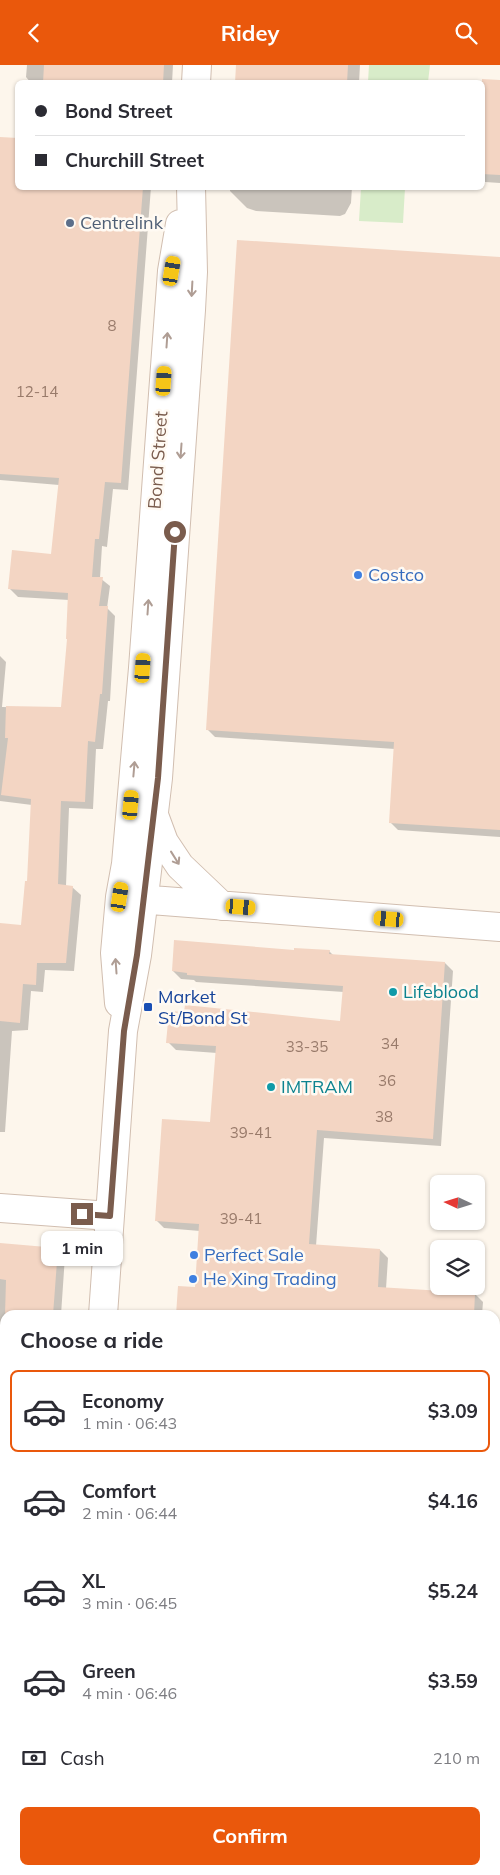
<!DOCTYPE html>
<meta charset="utf-8">
<style>
:root{--surface:#fff;--page:#f7f7f7;--text:#2b2b33;--muted:#7c7c81;--line:#e1e1e2;--accent:#ea580c}
body{margin:0;font-family:Mulish,sans-serif;background:var(--page);color:var(--text);height:100vh;display:flex;flex-direction:column;font-size:19px;white-space:nowrap}
*{box-sizing:border-box;margin:0}
p{font-size:16px;color:var(--muted)}
.icon{flex:none;width:28px;height:28px;fill:none;stroke:currentColor;stroke-width:2;stroke-linecap:round;stroke-linejoin:round}
.map{position:relative;flex:1;overflow:hidden}
.panel{position:absolute;left:0px;top:1245px;width:500px;height:565px;display:flex;flex-direction:column;background:var(--surface);border-radius:15px 15px 0 0;box-shadow:0 1px 4px #0004}
.panel>*{flex:none}
.banner{position:absolute;left:15px;top:15px;width:470px;height:110px;border-radius:8px;box-shadow:0 1px 4px #0004;display:grid;align-content:center;height:110px;padding:0 20px;background:var(--surface)}
.needle{width:32px;rotate:274deg}
.controls{position:absolute;left:430px;top:1110px;display:grid;gap:10px}
.controls a{display:grid;place-items:center;width:55px;height:55px;border-radius:8px;background:var(--surface);box-shadow:0 1px 4px #0004;font-size:25px}
.end{position:absolute;width:22px;height:22px;margin:-11px;border:6px solid #7a5c4d;background:#fff;box-shadow:0 0 0 2px #fff}
.from{border-radius:50%}
.bubble{position:absolute;height:35px;border-radius:8px;background:var(--surface);box-shadow:0 1px 4px #0004;font-size:16px;font-weight:700;line-height:35px;text-align:center}
.car{position:absolute;width:15px;height:30px;margin:-15px -8px;border-radius:6px;box-shadow:0 0 4px 1px #0007;background:linear-gradient(#f5c518 24%,#345 0 40%,#f5c518 0 76%,#345 0 86%,#f5c518 0)}
.banner b{display:flex;align-items:center;gap:18px;height:48px;font-size:19px}
.banner b+b{border-top:1px solid var(--line)}
.banner i{width:12px;height:12px;background:var(--text)}
ul{padding:0;list-style:none}
li{display:flex;align-items:center;gap:15px;height:82px;margin:0 10px 8px;padding:0 10px;border:2px solid transparent;border-radius:8px}
li div{flex:1}
li b{display:block;font-size:19px}
li em{font-style:normal;font-weight:700}
li.selected{border-color:var(--accent)}
li>.icon{width:45px;height:45px;stroke-width:1.5}
h2{padding:0 20px;font-size:22px;line-height:60px}
.pay{display:flex;align-items:center;gap:12px;height:55px;padding:0 20px;font-size:19px}
.pay p{margin-inline-start:auto}
.button{display:flex;gap:10px;margin-top:auto;padding:10px 20px}
.button a{flex:1;height:58px;border-radius:8px;background:var(--accent);color:#fff;font-size:20px;font-weight:700;line-height:58px;text-align:center}
header{display:flex;justify-content:space-between;align-items:center;height:65px;padding:0 20px;background:var(--accent);color:#fff;font-size:22px;font-weight:700}
.map>svg:first-child{display:block}
.green{fill:#d8ecc9}
.shadow{fill:#0003}
.building{fill:#f3d5c3}
.lines{fill:none;stroke-linecap:round;stroke-linejoin:round}
.minor-casing{stroke:#d1beb0;stroke-width:30}
.minor{stroke:#fff;stroke-width:28}
.oneway{stroke:#af9d94}
.route{stroke:#7a5c4d;stroke-width:6}
.service-dot{fill:#5c6f8a;stroke:#fffaf3;stroke-width:2}
.shop-dot{fill:#3f7fe0;stroke:#fffaf3;stroke-width:2}
.culture-dot{fill:#0f9aa8;stroke:#fffaf3;stroke-width:2}
.transit-dot{fill:#1a4fb4;stroke:#fffaf3;stroke-width:2}
.labels{text-anchor:middle;stroke-width:5;stroke-linejoin:round;paint-order:stroke}
.number-label{font-size:15px;fill:#987a6a}
.service-label{font-size:18px;fill:#4e5e75;stroke:#fffaf3;text-anchor:start}
.street-label{font-size:18px;fill:#7a5c4d;stroke:#fffaf3}
.shop-label{font-size:18px;fill:#366cbe;stroke:#fffaf3;text-anchor:start}
.culture-label{font-size:18px;fill:#0d838f;stroke:#fffaf3;text-anchor:start}
.transit-label{font-size:18px;fill:#164399;stroke:#fffaf3;text-anchor:start}
</style>
<header><svg class="icon" aria-label="back" viewBox="0 0 24 24"><path d="M15 5l-7 7 7 7"/></svg>Ridey<svg class="icon" aria-label="search" viewBox="0 0 24 24"><circle cx="10" cy="10" r="6"/><path d="M15 15l6 6"/></svg></header>
<div class="map">
<svg width="500" height="1810" viewBox="0 0 500 1810">
<rect width="100%" height="100%" fill="#fdf6ec"/>
<path class="green" d="M369,0H430L428,17H368Z
M361,123H405L403,158L359,156Z"/>
<path class="shadow" d="M27,0H173L172,18H31L26,12Z
M238,0H360L359,18H237Z
M482,15L500,16V118L485,117L482,115Z
M0,73L18,122H151L128,425L113,424L107,482L102,481L100,513L110,521L107,543L115,551L110,636H108L103,684H96L93,744L69,743L66,821L72,822L81,830L74,906L45,905L43,927L31,926L28,965L12,966L5,1067H0V860L22,861L28,818L32,740L0,736V591L6,597L2,642L62,643L69,575V535L18,532L10,524L52,491L59,420L0,415Z
M230,122H352L351,138L345,149L340,151L256,146L247,143L230,126Z
M500,193V772L398,765L390,757L395,684L215,672L207,664Z
M295,886H329L333,890L445,898L453,906L441,1081L324,1073L316,1181L380,1185L388,1193L386,1224L475,1229L483,1237L482,1250H177L197,1224L200,1166L164,1163L156,1155L211,1058L217,988L176,985L168,977L341,957L344,927L196,917L194,915L181,914L173,906Z
M0,1179L57,1184L65,1191L61,1250H5V1345L0,1344Z
M0,1557H5V1657H0Z
M0,1690H5V1805H29L28,1810H0Z
M112,1805H282V1810H112Z
M342,1805H450V1810H342Z"/>
<path class="building" d="M44,0H164L163,18H43Z
M236,0H348L347,18H235Z
M482,14L500,15V110L482,109Z
M0,72L18,73V122H143L121,418L105,417L99,474H95L92,512H103L99,541H108L102,629H100L95,677L88,676L85,737L61,736L58,819L73,821L66,898H37L36,920L23,919L20,958L0,956V858L21,860L25,816H27L31,734L1,730L8,673H5L6,641L61,642L67,574H66L68,528L8,524L12,485L51,489L59,413L0,409Z
M237,175L500,192V765L389,758L394,677L206,665Z
M174,875L294,885V883L330,885L329,889L445,897L433,1074L317,1065L309,1179L380,1184L378,1222L475,1228L474,1250H176L178,1221L195,1222L199,1159L155,1156L162,1054L210,1057L216,981L166,978L169,946L184,947L185,940L340,956L343,921L187,910V908L172,906Z
M0,1178L58,1183L53,1250H5L6,1215L0,1214Z"/>
<g class="lines">
<g class="minor-casing">
<path id="minor" d="M196,18L197,0
M154,750L164,777L180,801L222,841
M125,833L500,862
M119,938L115,888L120,832L126,799L143,603L172,206L180,159
M0,1143L110,1151
M103,1250L123,966L137,890L158,713L191,245L193,207L191,122
M495,1549L500,1474
M68,1810L69,1805
M477,1810V1805"/>
</g>
<use href="#minor" class="minor"/>
</g>
<defs><path id="oneway-shaft" d="M-6 0H5M1.5-3L5.5 0L1.5 3" fill="none" stroke-width="1.6" stroke-linecap="round" stroke-linejoin="round" transform="scale(1.25)"/></defs>
<g class="oneway">
<use href="#oneway-shaft" transform="translate(192 224) rotate(93)"/>
<use href="#oneway-shaft" transform="translate(167 275) rotate(-86)"/>
<use href="#oneway-shaft" transform="translate(181 386) rotate(94)"/>
<use href="#oneway-shaft" transform="translate(148 542) rotate(-86)"/>
<use href="#oneway-shaft" transform="translate(134 704) rotate(-85)"/>
<use href="#oneway-shaft" transform="translate(175 793) rotate(58)"/>
<use href="#oneway-shaft" transform="translate(116 901) rotate(-94)"/>
</g>
<g class="lines">
<path class="route" d="M82,1149L110,1151L124,966L137,890L158,713L175,467"/>
</g>
<circle class="service-dot" cx="70" cy="158" r="5"/>
<g class="shop-dot">
<circle cx="358" cy="510" r="5"/>
<circle cx="194" cy="1190" r="5"/>
<circle cx="193" cy="1214" r="5"/>
</g>
<g class="culture-dot">
<circle cx="393" cy="927" r="5"/>
<circle cx="271" cy="1022" r="5"/>
</g>
<rect class="transit-dot" x="143" y="937" width="10" height="10" rx="2.5"/>
<g class="labels">
<g class="number-label">
<text x="112" y="266">8</text>
<text x="37" y="332">12-14</text>
<text x="390" y="984">34</text>
<text x="307" y="987">33-35</text>
<text x="387" y="1021">36</text>
<text x="384" y="1057">38</text>
<text x="251" y="1073">39-41</text>
<text x="241" y="1159">39-41</text>
</g>
<g class="service-label">
<text x="80" y="164">Centrelink</text>
</g>
<g class="street-label">
<text transform="translate(158 395) rotate(-86)" y="6">Bond Street</text>
</g>
<g class="shop-label">
<text x="368" y="516">Costco</text>
<text x="204" y="1196">Perfect Sale</text>
<text x="203" y="1220">He Xing Trading</text>
</g>
<g class="culture-label">
<text x="403" y="933">Lifeblood</text>
<text x="281" y="1028">IMTRAM</text>
</g>
<g class="transit-label">
<text x="158" y="938">Market<tspan x="158" dy="21">St/Bond St</tspan></text>
</g>
</g>
</svg>
<div class="controls">
<a><svg class="needle" viewBox="-14 -14 28 28"><path d="M0-13l5 13h-10z" fill="#e53935"/><path d="M0 13l5-13h-10z" fill="#7c7c81"/></svg></a>
<a><svg class="icon" aria-label="layers" viewBox="0 0 24 24"><path d="M12 4l9 5-9 5-9-5zM3 14l9 5 9-5"/></svg></a>
</div>
<i class="end from" style="left:175px;top:467px"></i>
<i class="end" style="left:82px;top:1149px"></i>
<div class="bubble" style="left:41px;top:1166px;width:82px">1 min</div>
<i class="car" style="left:172px;top:206px;rotate:10deg"></i>
<i class="car" style="left:164px;top:316px;rotate:4deg"></i>
<i class="car" style="left:143px;top:603px;rotate:4deg"></i>
<i class="car" style="left:131px;top:740px;rotate:5deg"></i>
<i class="car" style="left:120px;top:832px;rotate:9deg"></i>
<i class="car" style="left:241px;top:842px;rotate:95deg"></i>
<i class="car" style="left:389px;top:854px;rotate:275deg"></i>
<div class="banner">
<b><i class="from"></i>Bond Street</b>
<b><i></i>Churchill Street</b>
</div>
<section class="panel">
<h2>Choose a ride</h2>
<ul>
<li class="selected"><svg class="icon" aria-label="car" viewBox="0 0 24 24"><path d="M5 17H2v-5l4-1 3-4h7l3 4 3 1v5h-3M9 17h6M6 11h13"/><circle cx="7" cy="17" r="2"/><circle cx="17" cy="17" r="2"/></svg><div><b>Economy</b><p>1 min · 06:43</p></div><em>$3.09</em></li>
<li><svg class="icon" aria-label="car" viewBox="0 0 24 24"><path d="M5 17H2v-5l4-1 3-4h7l3 4 3 1v5h-3M9 17h6M6 11h13"/><circle cx="7" cy="17" r="2"/><circle cx="17" cy="17" r="2"/></svg><div><b>Comfort</b><p>2 min · 06:44</p></div><em>$4.16</em></li>
<li><svg class="icon" aria-label="car" viewBox="0 0 24 24"><path d="M5 17H2v-5l4-1 3-4h7l3 4 3 1v5h-3M9 17h6M6 11h13"/><circle cx="7" cy="17" r="2"/><circle cx="17" cy="17" r="2"/></svg><div><b>XL</b><p>3 min · 06:45</p></div><em>$5.24</em></li>
<li><svg class="icon" aria-label="car" viewBox="0 0 24 24"><path d="M5 17H2v-5l4-1 3-4h7l3 4 3 1v5h-3M9 17h6M6 11h13"/><circle cx="7" cy="17" r="2"/><circle cx="17" cy="17" r="2"/></svg><div><b>Green</b><p>4 min · 06:46</p></div><em>$3.59</em></li>
</ul>
<div class="pay"><svg class="icon" aria-label="cash" viewBox="0 0 24 24"><path d="M3 7h18v10H3z"/><circle cx="12" cy="12" r="2"/></svg>Cash<p>210 m</p></div>
<div class="button"><a>Confirm</a></div>
</section>
</div>
